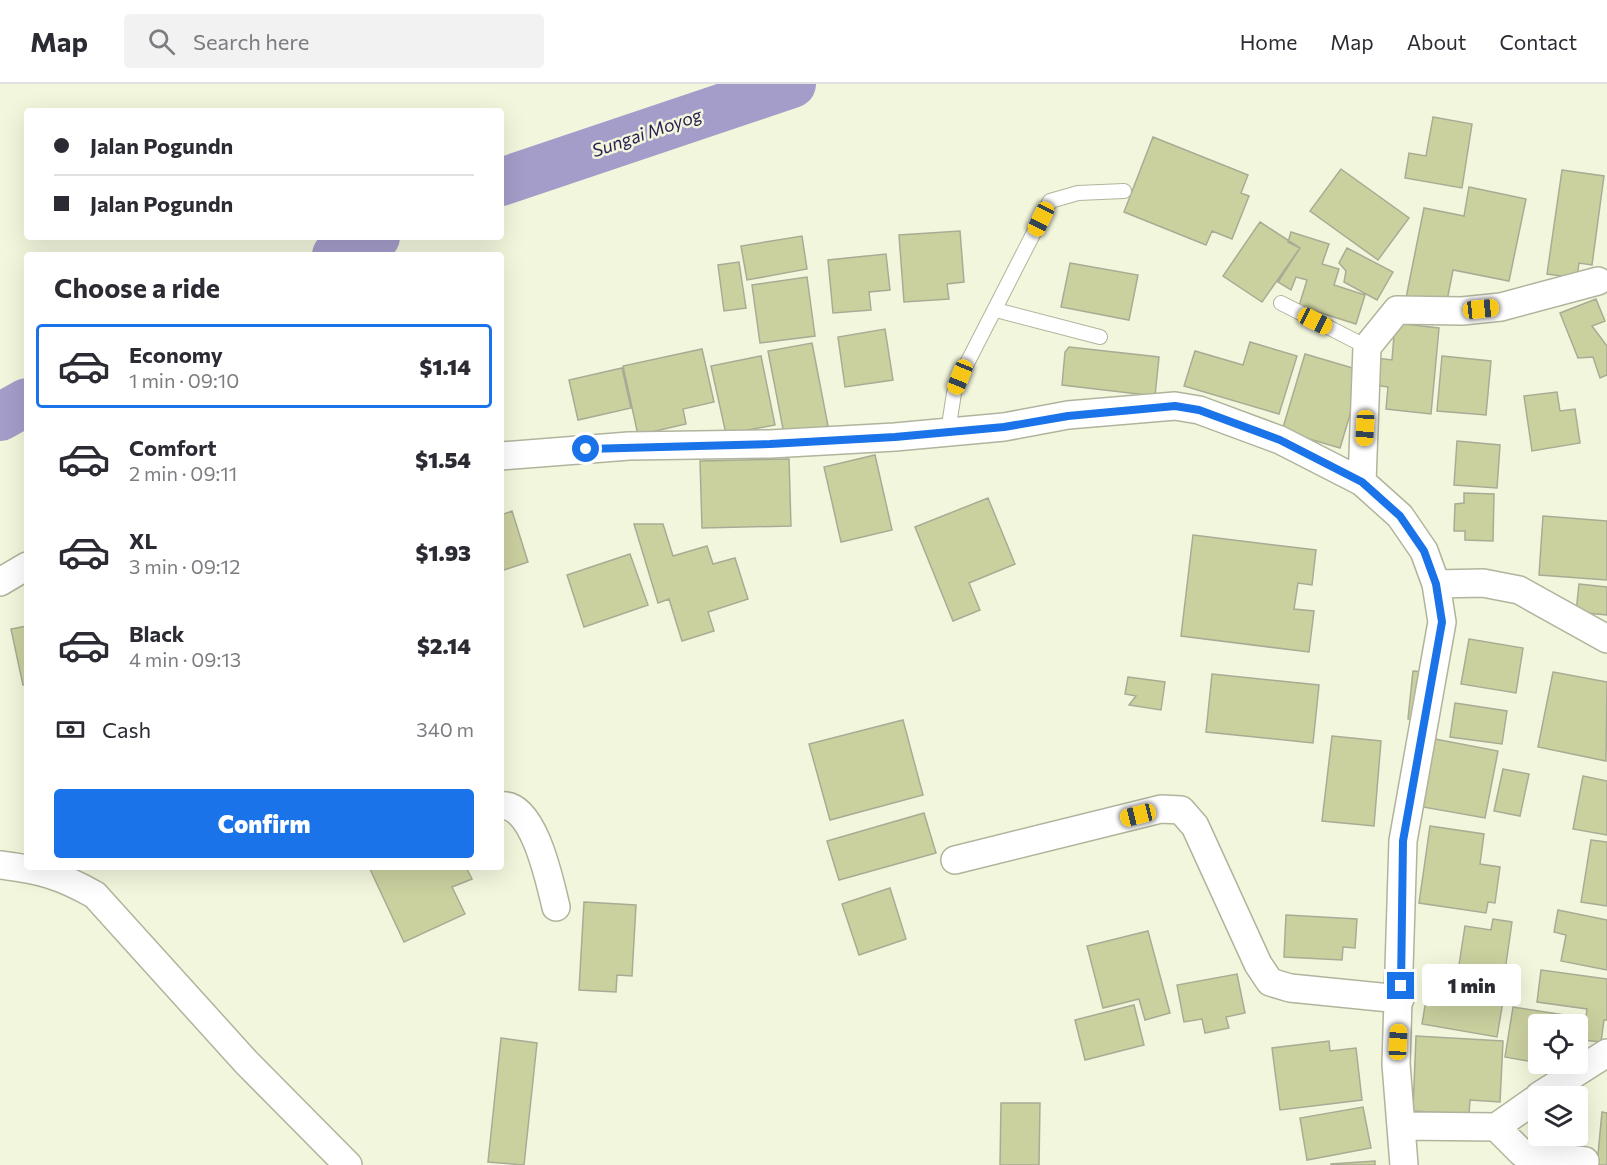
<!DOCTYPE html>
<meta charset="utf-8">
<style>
:root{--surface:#fff;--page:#f2f2f3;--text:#2b2b33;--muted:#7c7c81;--line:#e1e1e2;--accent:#1a73e8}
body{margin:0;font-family:Commissioner,sans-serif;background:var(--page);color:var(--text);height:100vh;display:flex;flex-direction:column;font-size:22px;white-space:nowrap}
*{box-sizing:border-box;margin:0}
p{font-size:20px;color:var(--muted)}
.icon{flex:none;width:33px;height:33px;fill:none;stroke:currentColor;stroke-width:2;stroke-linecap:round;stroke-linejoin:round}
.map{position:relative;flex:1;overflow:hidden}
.details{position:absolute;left:24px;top:168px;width:480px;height:618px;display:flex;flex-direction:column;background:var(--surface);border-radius:6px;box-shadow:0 6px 24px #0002}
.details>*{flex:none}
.guide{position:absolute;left:24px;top:24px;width:480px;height:132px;border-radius:6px;box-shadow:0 6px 24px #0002;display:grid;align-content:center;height:132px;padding:0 30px;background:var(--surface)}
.fabs{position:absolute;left:1528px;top:930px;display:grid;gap:12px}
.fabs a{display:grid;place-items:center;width:60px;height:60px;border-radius:6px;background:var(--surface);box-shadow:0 6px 24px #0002;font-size:30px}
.end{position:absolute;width:27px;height:27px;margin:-14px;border:8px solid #1a73e8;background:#fff;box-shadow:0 0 0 3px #fff}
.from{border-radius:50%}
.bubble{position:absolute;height:42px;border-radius:6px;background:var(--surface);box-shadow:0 6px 24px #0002;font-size:20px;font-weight:800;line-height:42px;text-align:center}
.car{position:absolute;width:18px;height:36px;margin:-18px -9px;border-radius:8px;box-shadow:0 0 4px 2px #0007;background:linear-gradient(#f5c518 24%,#345 0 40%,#f5c518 0 76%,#345 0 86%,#f5c518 0)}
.guide b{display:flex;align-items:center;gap:21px;height:57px;font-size:22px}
.guide b+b{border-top:2px solid var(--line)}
.guide i{width:15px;height:15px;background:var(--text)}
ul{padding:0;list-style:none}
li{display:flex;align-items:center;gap:18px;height:84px;margin:0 12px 9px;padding:0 18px;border:3px solid transparent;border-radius:6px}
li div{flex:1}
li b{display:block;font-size:22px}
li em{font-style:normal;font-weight:800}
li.on{border-color:var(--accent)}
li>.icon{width:54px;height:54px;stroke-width:1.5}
h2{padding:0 30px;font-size:27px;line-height:72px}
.pay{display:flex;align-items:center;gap:15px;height:66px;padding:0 30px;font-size:22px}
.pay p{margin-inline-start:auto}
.primary-button{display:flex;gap:12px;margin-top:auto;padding:12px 30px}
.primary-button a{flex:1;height:69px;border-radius:6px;background:var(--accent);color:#fff;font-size:24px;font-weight:800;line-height:69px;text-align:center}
header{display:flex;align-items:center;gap:36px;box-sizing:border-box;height:84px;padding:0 30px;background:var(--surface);border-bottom:2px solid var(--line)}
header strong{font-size:28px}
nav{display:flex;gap:33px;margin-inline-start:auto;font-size:21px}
.search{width:420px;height:54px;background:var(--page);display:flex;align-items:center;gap:15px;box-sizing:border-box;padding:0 21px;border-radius:6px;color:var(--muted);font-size:22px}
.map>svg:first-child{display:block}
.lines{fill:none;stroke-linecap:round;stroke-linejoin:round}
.river{stroke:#a49dca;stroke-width:48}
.building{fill:#cbd09f;stroke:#a9ac94;stroke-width:1.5}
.service-casing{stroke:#b1b49c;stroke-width:16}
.minor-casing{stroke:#b1b49c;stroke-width:30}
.service{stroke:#fff;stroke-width:14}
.minor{stroke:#fff;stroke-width:27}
.route{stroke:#1a73e8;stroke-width:8}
.labels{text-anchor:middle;stroke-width:5;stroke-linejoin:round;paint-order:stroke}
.water-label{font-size:18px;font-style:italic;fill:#2b1c53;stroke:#f2f6dc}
</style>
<header>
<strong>Map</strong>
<div class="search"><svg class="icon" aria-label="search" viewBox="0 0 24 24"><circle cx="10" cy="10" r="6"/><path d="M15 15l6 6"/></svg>Search here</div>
<nav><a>Home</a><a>Map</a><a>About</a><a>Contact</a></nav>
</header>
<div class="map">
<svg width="1607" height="1081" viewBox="0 0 1607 1081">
<rect width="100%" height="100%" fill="#f2f6dc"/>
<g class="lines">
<path class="river" d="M501,98L792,0
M336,171L376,153
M0,333L27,318"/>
</g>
<path class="building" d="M1433,33L1472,40L1462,104L1405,94L1409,69L1426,72Z
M1153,53L1248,91L1241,109L1249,112L1232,155L1212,147L1206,161L1124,128Z
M1341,85L1409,134L1378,176L1310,127Z
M1562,86L1604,92L1592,181L1579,179L1577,194L1547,190Z
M1469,103L1526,115L1509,197L1453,186L1446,222L1406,214L1424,124L1464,132Z
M1260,138L1300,164L1262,218L1223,192Z
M960,147L964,198L947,200L949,215L904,218L899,151Z
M1291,148L1329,160L1322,180L1339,185L1334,201L1365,211L1356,240L1299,222L1307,196L1296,193L1291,206L1278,198L1300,164L1288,158Z
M802,152L807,185L747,196L741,162Z
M1347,164L1393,188L1377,216L1344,198L1346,187L1339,179Z
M886,170L890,206L869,208L871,226L833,229L828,176Z
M739,178L746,224L724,227L718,181Z
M1070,179L1138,191L1129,236L1061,223Z
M807,193L815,252L760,259L752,201Z
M1596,215L1605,237L1592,242L1607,262V291L1600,294L1593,273L1578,274L1560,229Z
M1395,239L1439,244L1431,330L1386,325L1388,303L1374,301L1377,274L1392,276Z
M885,245L893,296L845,303L838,253Z
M1250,258L1297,272L1279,330L1184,302L1195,267L1243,281Z
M812,259L828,342L784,350L768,267Z
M1069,263L1159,273L1155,312L1062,301L1065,268Z
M702,265L714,318L683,325L686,340L638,351L623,282Z
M1305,270L1363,287L1340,364L1282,347Z
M761,272L775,341L726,350L711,282Z
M1442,272L1491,277L1486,331L1437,327Z
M622,284L631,324L578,336L569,296Z
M1557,308L1560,327L1575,325L1580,359L1532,367L1524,312Z
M1457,357L1500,361L1497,404L1454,401Z
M875,371L892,446L841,458L824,383Z
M789,375L791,442L702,444L700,377Z
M1464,409L1494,410L1493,457L1465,456V447H1454L1455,420L1464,419Z
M988,414L1015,480L969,499L980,526L953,537L915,443Z
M512,427L528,478L501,487V431Z
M1543,432L1607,437V496L1539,491Z
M634,440H663L673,472L707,462L713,480L735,474L748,515L708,528L714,547L682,557L669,515L658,519Z
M1193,451L1316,466L1312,501L1298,499L1294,525L1314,527L1309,568L1181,552Z
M630,470L648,521L584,543L567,491Z
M1579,500L1607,503V531L1576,528Z
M27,542V600L23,601L11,545Z
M1469,555L1523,564L1516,609L1461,600Z
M1413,587L1425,588L1420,637L1408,635Z
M1553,588L1607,598L1606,677L1538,663Z
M1212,590L1319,601L1313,659L1206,648Z
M1128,593L1165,598L1161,626L1129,621L1136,612L1125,610Z
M1455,619L1507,627L1502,660L1450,653Z
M903,636L923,711L830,736L809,660Z
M1332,652L1381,657L1374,742L1322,737Z
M1435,655L1498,667L1485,734L1423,723Z
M1503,685L1529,690L1520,732L1494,727Z
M1583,692L1607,697V751L1573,745Z
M924,729L936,769L839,796L827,757Z
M1430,742L1484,750L1480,780L1500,783L1495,819L1488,818L1486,829L1419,819Z
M1591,756L1607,758V822L1581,818Z
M369,783H466L472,795L452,803L465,830L404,858Z
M890,804L906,855L859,871L842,820Z
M584,818L636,821L632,892L617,891L616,908L579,906Z
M1558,826L1607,836V886L1561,877L1566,851L1554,848Z
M1286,831L1357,835L1355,864L1343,863L1342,876L1284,873Z
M1493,835L1512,838L1505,887L1459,881L1465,842L1491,846Z
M1148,847L1170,929L1145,936L1139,915L1103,924L1087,862Z
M1541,886L1607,895V936H1604L1601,958L1583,956L1587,925L1537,918Z
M1237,890L1245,929L1226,933L1229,944L1205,949L1202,935L1184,938L1177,901Z
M1429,898L1504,911L1497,953L1422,940Z
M1134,921L1144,961L1085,976L1075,936Z
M1513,923L1577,933L1576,940H1539V979L1505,973Z
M1416,952L1503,957L1500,1018L1470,1016L1469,1030L1413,1027Z
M501,954L537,959L524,1081L488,1078Z
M1329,957L1330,967L1356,964L1362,1016L1280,1026L1272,964Z
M1001,1019H1040L1039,1081H1000Z
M1578,1021H1582L1577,1057L1561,1055L1560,1064L1538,1061L1539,1052H1578Z
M1363,1023L1371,1064L1307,1076L1300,1034Z
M1602,1028L1607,1029V1081H1597Z
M1375,1077V1081H1331V1080Z"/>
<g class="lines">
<g class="service-casing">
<path id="service" d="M1281,219L1367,263
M996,226L1100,253
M948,348L954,309L960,293L1050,117L1078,109L1124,107"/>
</g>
<g class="minor-casing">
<path id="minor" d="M501,372L629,362L770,360L895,353L1004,343L1068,331L1175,322L1199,326L1280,356L1362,398L1400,432L1424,467L1436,500L1442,538L1403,757L1396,980L1404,1081
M1362,398L1367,263L1397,226L1462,227L1501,223L1598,197
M0,498L27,482
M1436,500L1483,499L1519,506L1607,555
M501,722C534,718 550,799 556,823
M955,776L1161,725L1181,726L1195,742L1258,880L1270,898L1290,904L1400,915
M0,781C40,786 60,791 95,811L246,978L348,1081
M1539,1012L1607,969
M1402,1042L1496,1043L1522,1069L1585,1077
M1496,1043L1539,1013"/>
</g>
<use href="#service" class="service"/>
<use href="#minor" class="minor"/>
</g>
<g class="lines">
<path class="route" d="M586,365L770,360L895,353L1004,343L1068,332L1175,322L1199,326L1280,356L1362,398L1400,432L1424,467L1436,500L1442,538L1403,757L1401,902"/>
</g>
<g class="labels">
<g class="water-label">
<text transform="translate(647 49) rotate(-19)" y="6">Sungai Moyog</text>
</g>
</g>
</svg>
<div class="fabs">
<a><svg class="icon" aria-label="locate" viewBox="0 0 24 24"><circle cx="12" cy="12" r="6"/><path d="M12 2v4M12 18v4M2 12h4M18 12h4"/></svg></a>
<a><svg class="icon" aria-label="layers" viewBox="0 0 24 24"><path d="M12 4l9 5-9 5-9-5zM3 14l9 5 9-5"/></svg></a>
</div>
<i class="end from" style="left:586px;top:365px"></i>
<i class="end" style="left:1401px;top:902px"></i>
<div class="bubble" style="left:1422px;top:880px;width:99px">1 min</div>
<i class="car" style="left:1041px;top:135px;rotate:206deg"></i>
<i class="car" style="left:1481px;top:225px;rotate:84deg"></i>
<i class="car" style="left:1315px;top:237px;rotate:117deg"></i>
<i class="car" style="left:960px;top:293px;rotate:202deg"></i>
<i class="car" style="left:1365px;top:344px;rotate:183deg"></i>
<i class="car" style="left:1138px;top:731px;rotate:256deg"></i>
<i class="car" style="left:1398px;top:958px;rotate:3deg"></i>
<div class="guide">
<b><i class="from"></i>Jalan Pogundn</b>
<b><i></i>Jalan Pogundn</b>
</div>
<section class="details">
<h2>Choose a ride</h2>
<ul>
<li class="on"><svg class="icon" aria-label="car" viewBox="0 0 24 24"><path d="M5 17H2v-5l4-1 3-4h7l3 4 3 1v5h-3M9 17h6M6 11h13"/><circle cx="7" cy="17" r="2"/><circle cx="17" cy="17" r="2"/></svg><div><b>Economy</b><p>1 min · 09:10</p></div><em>$1.14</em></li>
<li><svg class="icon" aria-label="car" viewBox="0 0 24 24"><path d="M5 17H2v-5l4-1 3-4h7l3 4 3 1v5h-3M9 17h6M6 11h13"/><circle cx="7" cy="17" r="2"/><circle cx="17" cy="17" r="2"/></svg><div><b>Comfort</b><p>2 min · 09:11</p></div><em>$1.54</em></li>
<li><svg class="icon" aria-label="car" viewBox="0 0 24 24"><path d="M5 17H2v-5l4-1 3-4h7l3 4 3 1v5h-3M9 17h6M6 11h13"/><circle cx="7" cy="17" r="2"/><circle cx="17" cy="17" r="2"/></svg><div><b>XL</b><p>3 min · 09:12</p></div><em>$1.93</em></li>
<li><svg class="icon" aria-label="car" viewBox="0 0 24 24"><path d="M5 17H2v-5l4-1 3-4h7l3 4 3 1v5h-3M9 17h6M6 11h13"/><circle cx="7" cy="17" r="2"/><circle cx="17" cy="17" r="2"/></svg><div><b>Black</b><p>4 min · 09:13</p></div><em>$2.14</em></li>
</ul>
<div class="pay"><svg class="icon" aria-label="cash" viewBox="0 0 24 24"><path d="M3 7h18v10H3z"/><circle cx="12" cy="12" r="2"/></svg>Cash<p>340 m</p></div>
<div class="primary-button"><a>Confirm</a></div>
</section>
</div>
